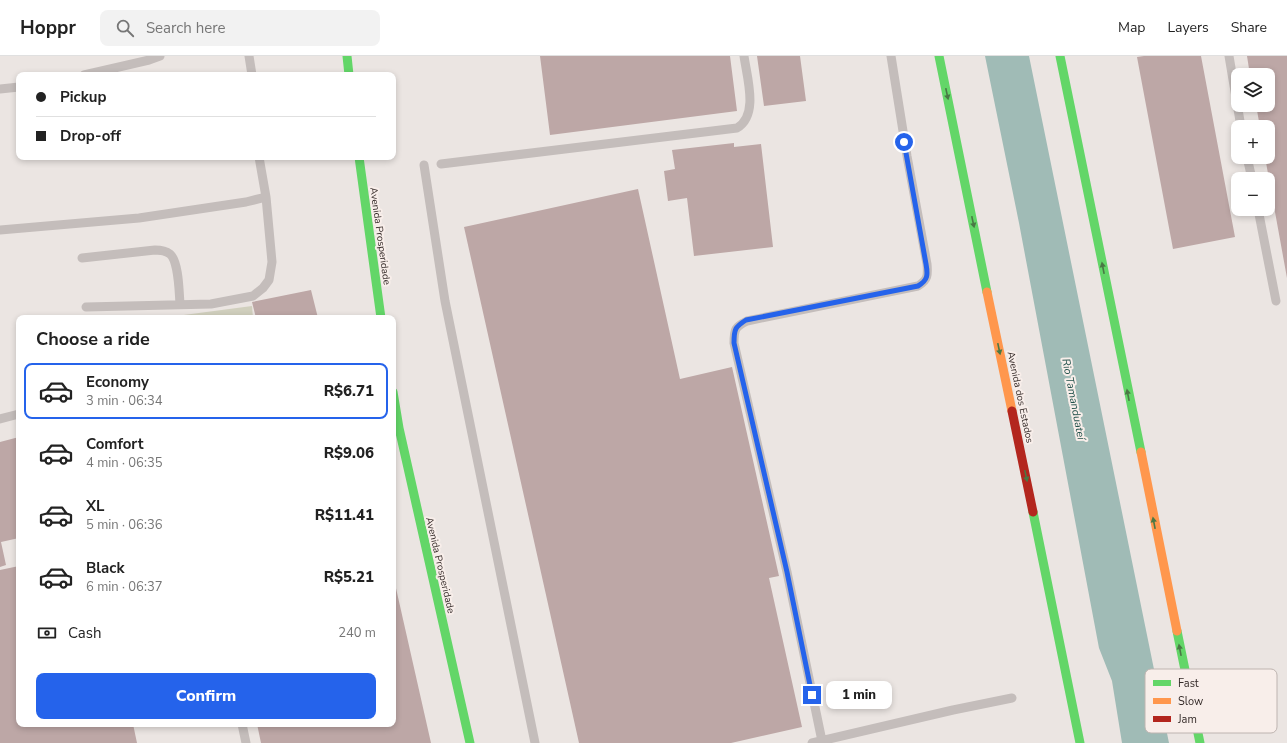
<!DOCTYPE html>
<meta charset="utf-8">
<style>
:root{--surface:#fff;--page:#f2f2f2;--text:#222;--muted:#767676;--line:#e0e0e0;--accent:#2563eb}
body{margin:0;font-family:"Nunito Sans",sans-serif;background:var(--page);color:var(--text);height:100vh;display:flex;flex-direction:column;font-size:15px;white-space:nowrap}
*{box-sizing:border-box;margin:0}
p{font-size:13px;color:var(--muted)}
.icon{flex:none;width:22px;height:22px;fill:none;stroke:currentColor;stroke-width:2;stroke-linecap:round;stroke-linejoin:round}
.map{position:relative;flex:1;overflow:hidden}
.drawer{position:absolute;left:16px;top:259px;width:380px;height:412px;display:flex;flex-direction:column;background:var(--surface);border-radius:8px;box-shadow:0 2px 6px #0003}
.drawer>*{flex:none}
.hud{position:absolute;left:16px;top:16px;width:380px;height:88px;border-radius:8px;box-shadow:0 2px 6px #0003;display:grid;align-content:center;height:88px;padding:0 20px;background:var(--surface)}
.tools{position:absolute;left:1231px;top:12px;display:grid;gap:8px}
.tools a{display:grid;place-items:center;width:44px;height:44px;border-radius:8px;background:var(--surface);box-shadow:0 2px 6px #0003;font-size:20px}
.end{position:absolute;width:18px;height:18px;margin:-9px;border:5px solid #2563eb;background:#fff;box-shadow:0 0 0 2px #fff}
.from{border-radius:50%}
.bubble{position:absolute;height:28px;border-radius:8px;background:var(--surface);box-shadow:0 2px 6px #0003;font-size:13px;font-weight:800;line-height:28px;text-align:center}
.hud b{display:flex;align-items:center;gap:14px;height:38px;font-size:15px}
.hud b+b{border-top:1px solid var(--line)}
.hud i{width:10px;height:10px;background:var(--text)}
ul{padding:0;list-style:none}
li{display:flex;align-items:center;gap:12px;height:56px;margin:0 8px 6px;padding:0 12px;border:2px solid transparent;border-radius:8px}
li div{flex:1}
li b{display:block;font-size:15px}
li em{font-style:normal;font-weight:800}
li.active{border-color:var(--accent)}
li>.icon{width:36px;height:36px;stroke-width:1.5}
h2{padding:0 20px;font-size:18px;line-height:48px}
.pay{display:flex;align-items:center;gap:10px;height:44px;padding:0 20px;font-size:15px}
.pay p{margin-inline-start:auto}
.action{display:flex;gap:8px;margin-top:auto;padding:8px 20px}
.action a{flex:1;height:46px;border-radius:8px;background:var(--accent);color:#fff;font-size:16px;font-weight:800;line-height:46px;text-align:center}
header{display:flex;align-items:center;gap:24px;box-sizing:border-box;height:56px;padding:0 20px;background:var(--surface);border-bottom:1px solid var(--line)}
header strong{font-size:19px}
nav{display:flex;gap:22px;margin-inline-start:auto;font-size:14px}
.search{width:280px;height:36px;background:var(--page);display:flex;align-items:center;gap:10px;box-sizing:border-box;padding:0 14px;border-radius:8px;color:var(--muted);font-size:15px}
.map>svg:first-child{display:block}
.green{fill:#d0cfbd}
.water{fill:#a0bbb6}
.building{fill:#bda7a6}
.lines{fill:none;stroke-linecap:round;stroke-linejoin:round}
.lane{stroke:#c4bdbb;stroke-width:9}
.fast{stroke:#63d668;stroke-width:9}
.slow{stroke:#ff974d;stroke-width:9}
.jam{stroke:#b3261e;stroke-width:9}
.oneway{fill:#4a7845}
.route{stroke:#2563eb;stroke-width:5}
.labels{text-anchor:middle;stroke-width:4;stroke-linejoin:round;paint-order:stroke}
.street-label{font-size:10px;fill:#352b29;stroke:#f8eeea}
.water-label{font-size:11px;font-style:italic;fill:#23524c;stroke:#f8eeea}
.key{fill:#f8eeea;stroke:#beb4b0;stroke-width:1}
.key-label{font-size:11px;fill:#352b29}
</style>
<header>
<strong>Hoppr</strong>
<div class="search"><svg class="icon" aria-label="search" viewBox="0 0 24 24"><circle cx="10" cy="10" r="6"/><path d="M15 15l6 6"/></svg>Search here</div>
<nav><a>Map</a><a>Layers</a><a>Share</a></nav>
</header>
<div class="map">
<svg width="1287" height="687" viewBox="0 0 1287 687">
<rect width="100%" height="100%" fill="#ebe5e2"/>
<path class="green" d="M252,250L253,262H176V260Z"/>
<path class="water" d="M985,0H1029L1169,687H1122L1112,625L1099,592L1019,167Z"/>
<path class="building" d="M540,0H730L737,55L550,79Z
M757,0H800L806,45L764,50Z
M1144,0H1201L1235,181L1173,193L1137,1Z
M1247,0H1287V222L1265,101H1268V71H1260L1256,49H1268V19H1250Z
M734,87V91L761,88L773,191L694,200L687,142L668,145L664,115L675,113L672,94Z
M638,133L680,323L732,311L779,520L769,522L802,671L731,687H579L464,171Z
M311,234L318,262H256L252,246Z
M19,381V482L1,486L6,509L0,511V386Z
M19,510V668H133L137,687H0V514Z
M393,519L431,687H261L257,668H393Z"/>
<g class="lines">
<path class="lane" d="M249,0L252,19
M1229,0L1241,71
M84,19L149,4L160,0
M0,33L19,31
M1247,101L1252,123
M441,108L737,72C759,59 747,22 744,0
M424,109L445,245L535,687
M1258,153L1276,245
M0,174L139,162L246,146L266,141L259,101
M82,202L155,194C160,194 166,195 170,198C179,206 179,236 180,248
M86,251L211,248L253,240L263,232L269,224L272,206L266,141
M0,363L19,358
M242,668L246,687
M822,685L787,516L734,287C734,273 735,271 747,265L918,230C928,224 928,219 927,208L907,100L891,0
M812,687L953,654L1012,642"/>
<path class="fast" d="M347,0L349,19
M939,0L987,236
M1060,0L1141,396
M359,101L381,262
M393,336L399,372L470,687
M1033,456L1080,687
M1177,575L1200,687"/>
<path class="slow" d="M987,236L1012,355
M1141,396L1177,575"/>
<path class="jam" d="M1012,355L1033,456"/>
</g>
<defs><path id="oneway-solid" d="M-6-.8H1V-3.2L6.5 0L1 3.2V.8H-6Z"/></defs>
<g class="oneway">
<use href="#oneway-solid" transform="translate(947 38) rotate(78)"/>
<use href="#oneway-solid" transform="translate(973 166) rotate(78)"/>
<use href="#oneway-solid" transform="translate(1103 212) rotate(-101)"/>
<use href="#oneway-solid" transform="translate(999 293) rotate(78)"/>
<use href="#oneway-solid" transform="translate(1128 339) rotate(-101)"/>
<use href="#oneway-solid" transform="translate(1026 420) rotate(78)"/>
<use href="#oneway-solid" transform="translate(1154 467) rotate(-101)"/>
<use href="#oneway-solid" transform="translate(1180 594) rotate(-101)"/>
</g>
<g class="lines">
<path class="route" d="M812,639L787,516L734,287C734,273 735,271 746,264L918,230C928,224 928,219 926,208L904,86"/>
</g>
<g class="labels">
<g class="street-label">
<text transform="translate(381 180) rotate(82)" y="4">Avenida Prosperidade</text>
<text transform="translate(1021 341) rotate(78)" y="4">Avenida dos Estados</text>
<text transform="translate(441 509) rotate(77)" y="4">Avenida Prosperidade</text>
</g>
<g class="water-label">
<text transform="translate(1074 343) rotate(79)" y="4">Rio Tamanduateí</text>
</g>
</g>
<rect x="1145" y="613" width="132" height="64" rx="6" class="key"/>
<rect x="1153" y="624" width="18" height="6" fill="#63d668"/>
<rect x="1153" y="642" width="18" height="6" fill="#ff974d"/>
<rect x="1153" y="660" width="18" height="6" fill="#b3261e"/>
<g class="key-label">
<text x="1178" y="631">Fast</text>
<text x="1178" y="649">Slow</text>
<text x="1178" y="667">Jam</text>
</g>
</svg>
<div class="tools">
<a><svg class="icon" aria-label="layers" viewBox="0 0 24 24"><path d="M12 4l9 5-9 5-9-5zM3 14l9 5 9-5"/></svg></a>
<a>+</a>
<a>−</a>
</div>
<i class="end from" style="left:904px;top:86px"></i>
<i class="end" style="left:812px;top:639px"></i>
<div class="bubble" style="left:826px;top:625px;width:66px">1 min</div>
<div class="hud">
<b><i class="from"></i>Pickup</b>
<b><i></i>Drop-off</b>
</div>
<section class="drawer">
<h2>Choose a ride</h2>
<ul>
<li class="active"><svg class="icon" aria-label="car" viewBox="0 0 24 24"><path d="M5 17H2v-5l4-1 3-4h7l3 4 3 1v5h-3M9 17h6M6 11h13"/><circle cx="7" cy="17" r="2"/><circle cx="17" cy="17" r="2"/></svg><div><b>Economy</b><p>3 min · 06:34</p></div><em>R$6.71</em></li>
<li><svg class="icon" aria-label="car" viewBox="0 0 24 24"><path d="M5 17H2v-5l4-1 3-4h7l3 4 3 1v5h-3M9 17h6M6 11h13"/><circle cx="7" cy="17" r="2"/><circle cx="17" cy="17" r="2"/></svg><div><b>Comfort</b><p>4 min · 06:35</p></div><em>R$9.06</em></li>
<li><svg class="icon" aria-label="car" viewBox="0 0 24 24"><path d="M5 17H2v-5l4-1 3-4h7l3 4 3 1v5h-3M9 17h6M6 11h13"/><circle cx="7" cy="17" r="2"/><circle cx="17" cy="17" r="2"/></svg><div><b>XL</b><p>5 min · 06:36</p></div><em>R$11.41</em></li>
<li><svg class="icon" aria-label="car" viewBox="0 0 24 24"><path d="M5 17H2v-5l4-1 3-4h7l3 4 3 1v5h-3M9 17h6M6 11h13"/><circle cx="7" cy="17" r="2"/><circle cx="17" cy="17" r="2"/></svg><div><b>Black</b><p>6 min · 06:37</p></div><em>R$5.21</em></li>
</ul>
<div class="pay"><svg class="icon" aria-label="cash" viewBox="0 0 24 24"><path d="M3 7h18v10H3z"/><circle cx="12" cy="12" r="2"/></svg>Cash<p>240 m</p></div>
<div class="action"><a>Confirm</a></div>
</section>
</div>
